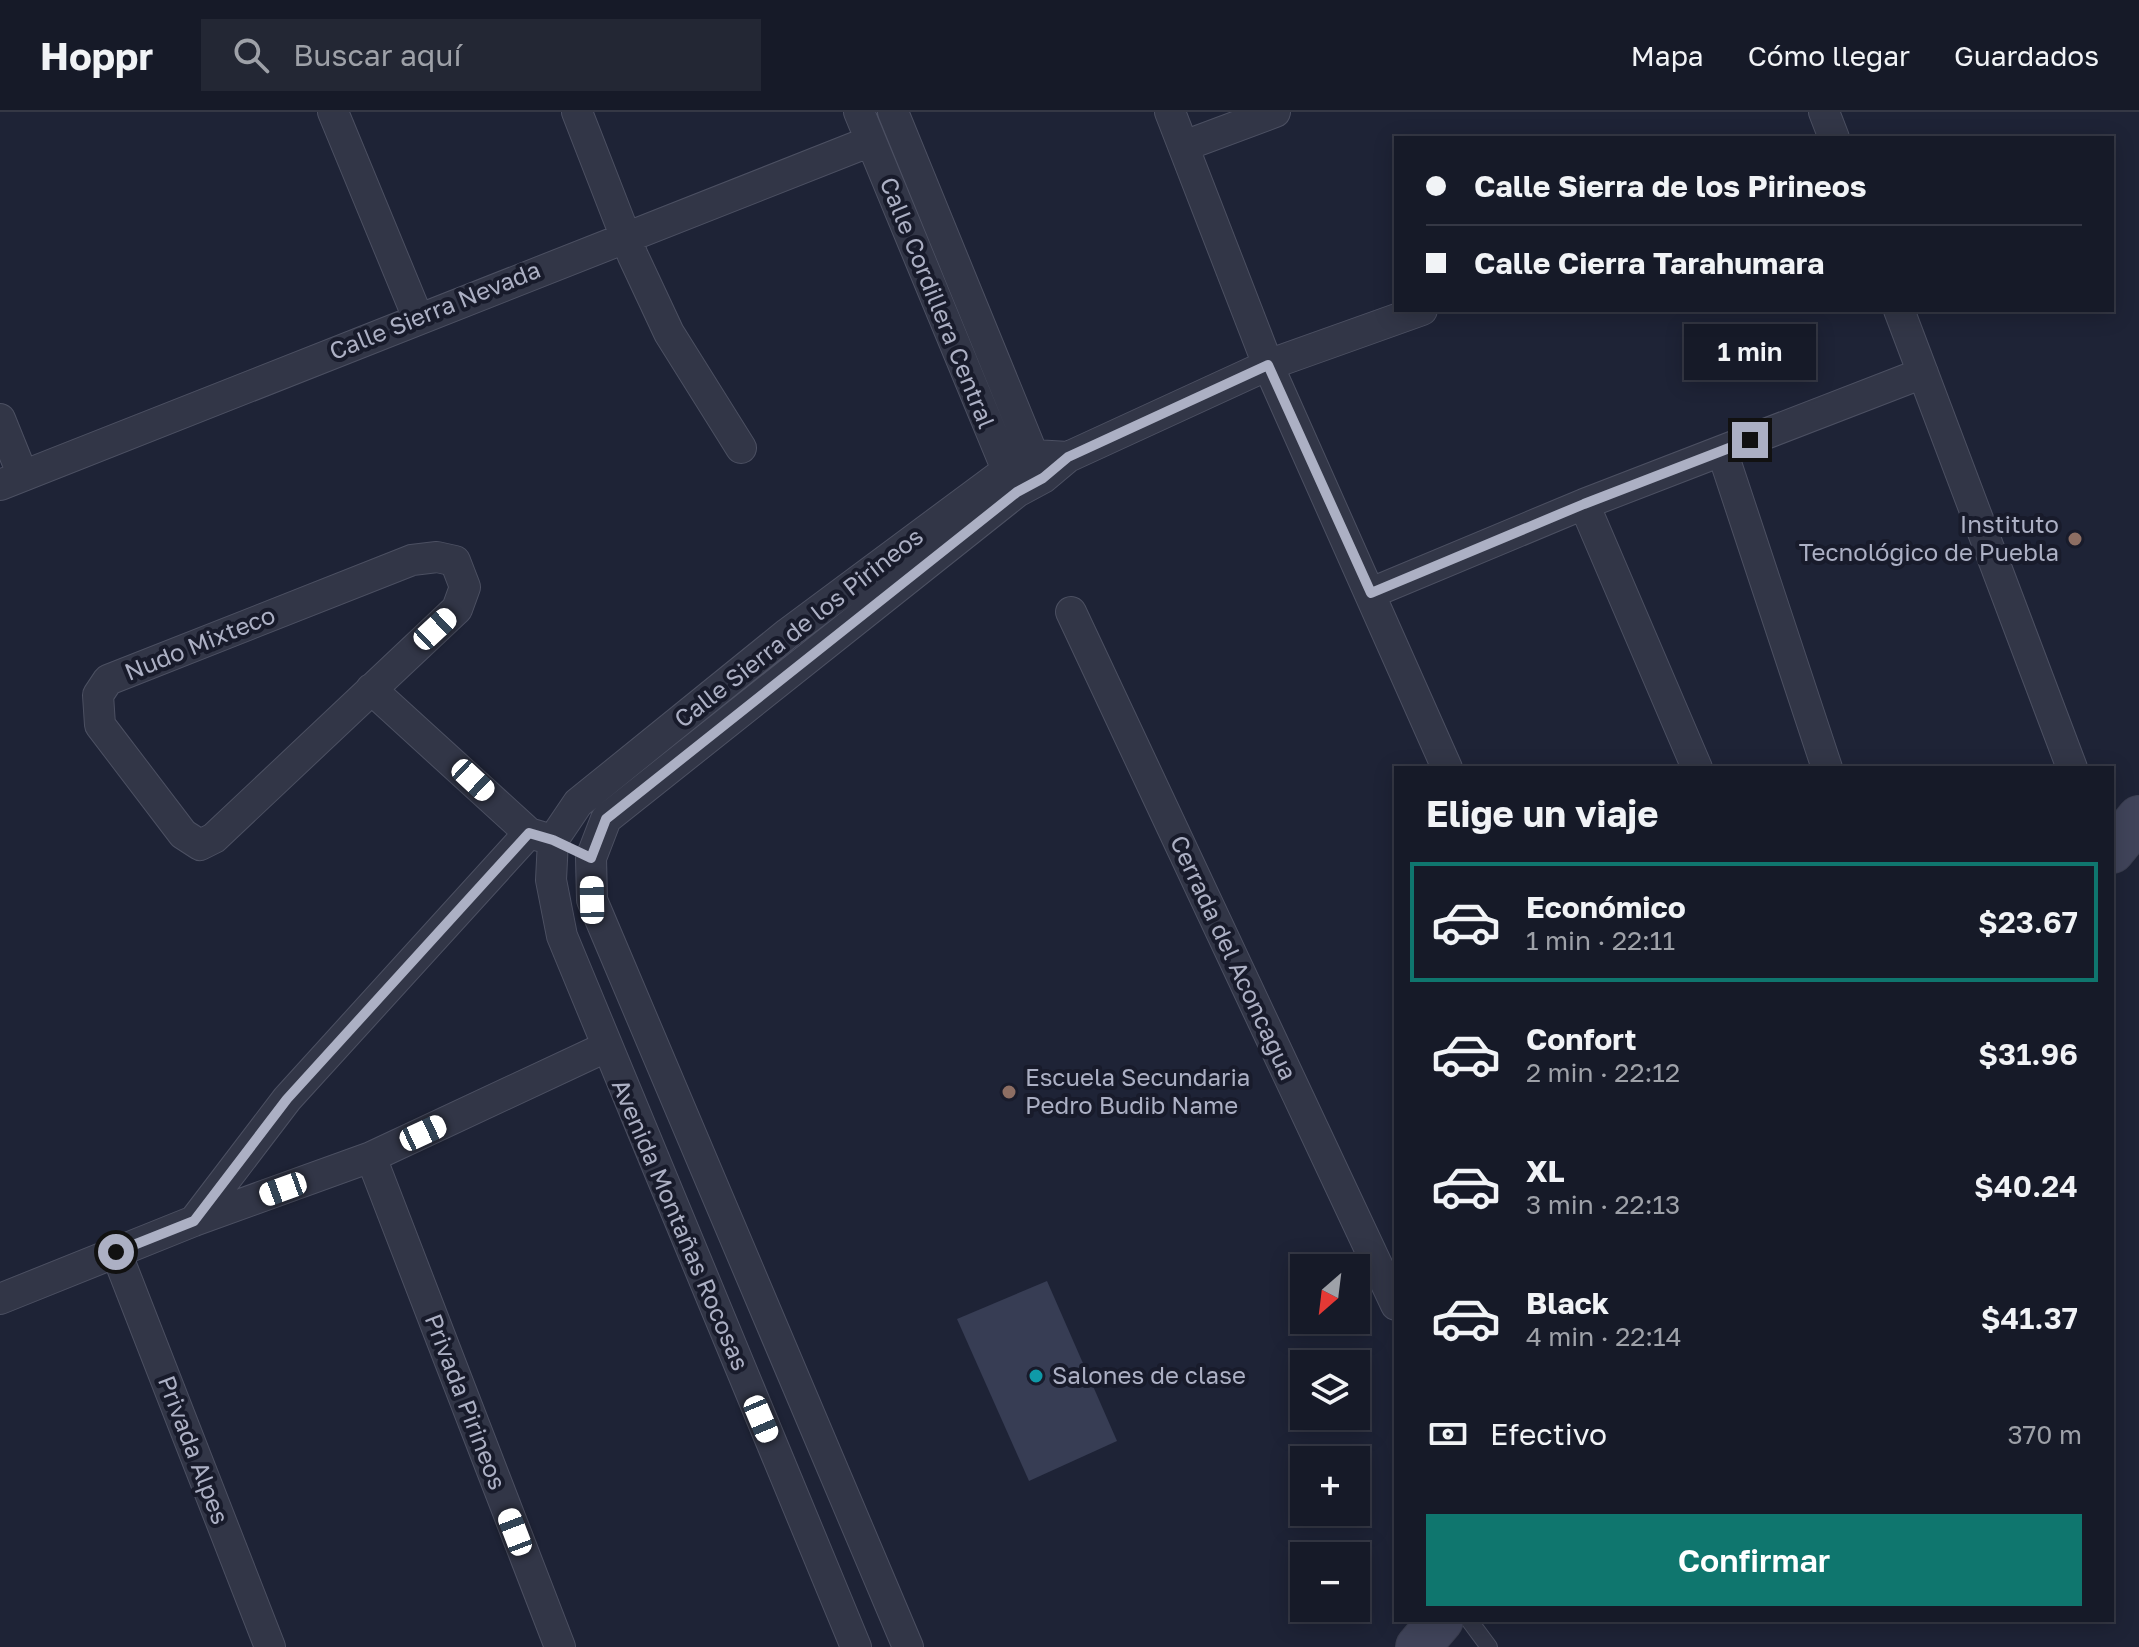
<!DOCTYPE html>
<html lang="es">
<meta charset="utf-8">
<style>
:root{--surface:#161a28;--page:#232734;--text:#f1f3f6;--muted:#9ea1a8;--line:#353845;--accent:#0f766e}
body{margin:0;font-family:"Golos Text",sans-serif;background:var(--page);color:var(--text);height:100vh;display:flex;flex-direction:column;font-size:30px;white-space:nowrap}
*{box-sizing:border-box;margin:0}
p{font-size:26px;color:var(--muted)}
.icon{flex:none;width:44px;height:44px;fill:none;stroke:currentColor;stroke-width:2;stroke-linecap:round;stroke-linejoin:round}
.map{position:relative;flex:1;overflow:hidden}
.side{position:absolute;left:1394px;top:654px;width:720px;height:856px;display:flex;flex-direction:column;background:var(--surface);border-radius:0px;box-shadow:0 4px 20px #0003,0 0 0 2px var(--line)}
.side>*{flex:none}
.hud{position:absolute;left:1394px;top:24px;width:720px;height:176px;border-radius:0px;box-shadow:0 4px 20px #0003,0 0 0 2px var(--line);display:grid;align-content:center;height:176px;padding:0 32px;background:var(--surface)}
.needle{width:52px;rotate:208deg}
.tools{position:absolute;left:1290px;top:1142px;display:grid;gap:16px}
.tools a{display:grid;place-items:center;width:80px;height:80px;border-radius:0px;background:var(--surface);box-shadow:0 4px 20px #0003,0 0 0 2px var(--line);font-size:40px}
.end{position:absolute;width:36px;height:36px;margin:-18px;border:10px solid #acb0c4;background:#111;box-shadow:0 0 0 4px #111}
.from{border-radius:50%}
.bubble{position:absolute;height:56px;border-radius:0px;background:var(--surface);box-shadow:0 4px 20px #0003,0 0 0 2px var(--line);font-size:26px;font-weight:600;line-height:56px;text-align:center}
.car{position:absolute;width:24px;height:48px;margin:-24px -12px;border-radius:10px;box-shadow:0 0 6px 2px #0007;background:linear-gradient(#fff 24%,#345 0 40%,#fff 0 76%,#345 0 86%,#fff 0)}
.hud b{display:flex;align-items:center;gap:28px;height:76px;font-size:30px}
.hud b+b{border-top:2px solid var(--line)}
.hud i{width:20px;height:20px;background:var(--text)}
ul{padding:0;list-style:none}
li{display:flex;align-items:center;gap:24px;height:120px;margin:0 16px 12px;padding:0 16px;border:4px solid transparent;border-radius:0px}
li div{flex:1}
li b{display:block;font-size:30px}
li em{font-style:normal;font-weight:600}
li.selected{border-color:var(--accent)}
li>.icon{width:72px;height:72px;stroke-width:1.5}
h2{padding:0 32px;font-size:36px;line-height:96px}
.pay{display:flex;align-items:center;gap:20px;height:88px;padding:0 32px;font-size:30px}
.pay p{margin-inline-start:auto}
.cta{display:flex;gap:16px;margin-top:auto;padding:16px 32px}
.cta a{flex:1;height:92px;border-radius:0px;background:var(--accent);color:#fff;font-size:32px;font-weight:600;line-height:92px;text-align:center}
header{display:flex;align-items:center;gap:48px;box-sizing:border-box;height:112px;padding:0 40px;background:var(--surface);border-bottom:2px solid var(--line)}
header strong{font-size:38px}
nav{display:flex;gap:44px;margin-inline-start:auto;font-size:28px}
.search{width:560px;height:72px;background:var(--page);display:flex;align-items:center;gap:20px;box-sizing:border-box;padding:0 28px;border-radius:0px;color:var(--muted);font-size:30px}
.map>svg:first-child{display:block}
.building{fill:#373d54}
.lines{fill:none;stroke-linecap:round;stroke-linejoin:round}
.lane-casing{stroke:#4c5062;stroke-width:18}
.street-casing{stroke:#4c5062;stroke-width:32}
.secondary-casing{stroke:#3b3f50;stroke-width:46}
.lane{stroke:#323647;stroke-width:16}
.street{stroke:#323647;stroke-width:30}
.secondary{stroke:#40445a;stroke-width:44}
.route{stroke:#acb0c4;stroke-width:10}
.education-dot{fill:#8d6e63;stroke:#181b2b;stroke-width:3}
.culture-dot{fill:#0f9aa8;stroke:#181b2b;stroke-width:3}
.labels{text-anchor:middle;stroke-width:8;stroke-linejoin:round;paint-order:stroke}
.street-label{font-size:24px;fill:#acb0c4;stroke:#181b2b}
.poi-label{font-size:24px;fill:#acb0c4;stroke:#181b2b;text-anchor:start}
</style>
<header>
<strong>Hoppr</strong>
<div class="search"><svg class="icon" aria-label="search" viewBox="0 0 24 24"><circle cx="10" cy="10" r="6"/><path d="M15 15l6 6"/></svg>Buscar aquí</div>
<nav><a>Mapa</a><a>Cómo llegar</a><a>Guardados</a></nav>
</header>
<div class="map">
<svg width="2139" height="1535" viewBox="0 0 2139 1535">
<rect width="100%" height="100%" fill="#1e2336"/>
<path class="building" d="M1047,1169L1117,1329L1029,1369L957,1207Z"/>
<g class="lines">
<g class="lane-casing">
<path id="lane" d="M1469,1508L1489,1535"/>
</g>
<g class="street-casing">
<path id="street" d="M333,0L418,206
M577,0L633,144L669,221L741,336
M859,0L1014,375
M893,0L1040,360
M1170,0L1268,253L1447,656
M1824,0L1834,26
M1184,34L1275,0
M1899,198L2072,656
M0,307L23,364
M1722,339L1827,656
M0,373L871,29
M1584,392L1697,656
M437,445L455,449L465,475L457,497L214,726L200,733L183,722L100,613L98,583L108,568L412,448Z
M1371,481L1584,392L1923,261
M1071,500L1396,1193
M371,577L529,721L549,727
M371,1045L560,1535
M194,1109L287,987L529,721
M116,1140L270,1535
M0,1187L194,1109L371,1045L606,935
M856,1535L562,824L551,768L553,728L578,691L788,521L1006,359L1034,343L1068,345
M908,1535L592,788L591,746L606,707L1017,380L1043,366L1068,345L1268,253L1422,198"/>
</g>
<g class="secondary-casing">
<path id="secondary" d="M2112,739L2139,706
M1418,1535L1441,1508"/>
</g>
<use href="#lane" class="lane"/>
<use href="#street" class="street"/>
<use href="#secondary" class="secondary"/>
</g>
<g class="lines">
<path class="route" d="M116,1140L194,1109L287,987L529,721L553,728L591,746L606,707L1017,380L1043,366L1068,345L1268,253L1371,481L1584,392L1750,328"/>
</g>
<g class="education-dot">
<circle cx="2075" cy="427" r="8"/>
<circle cx="1009" cy="980" r="8"/>
</g>
<circle class="culture-dot" cx="1036" cy="1264" r="8"/>
<g class="labels">
<g class="street-label">
<text transform="translate(937 191) rotate(68)" y="8">Calle Cordillera Central</text>
<text transform="translate(435 199) rotate(-22)" y="8">Calle Sierra Nevada</text>
<text transform="translate(799 516) rotate(-38)" y="8">Calle Sierra de los Pirineos</text>
<text transform="translate(200 532) rotate(-22)" y="8">Nudo Mixteco</text>
<text transform="translate(1233 846) rotate(65)" y="8">Cerrada del Aconcagua</text>
<text transform="translate(680 1113) rotate(67)" y="8">Avenida Montañas Rocosas</text>
<text transform="translate(465 1290) rotate(69)" y="8">Privada Pirineos</text>
<text transform="translate(193 1338) rotate(69)" y="8">Privada Alpes</text>
</g>
<g class="poi-label">
<text x="2059" y="421" text-anchor="end">Instituto<tspan x="2059" dy="28">Tecnológico de Puebla</tspan></text>
<text x="1025" y="974">Escuela Secundaria<tspan x="1025" dy="28">Pedro Budib Name</tspan></text>
<text x="1052" y="1272">Salones de clase</text>
</g>
</g>
</svg>
<div class="tools">
<a><svg class="needle" viewBox="-14 -14 28 28"><path d="M0-13l5 13h-10z" fill="#e53935"/><path d="M0 13l5-13h-10z" fill="#9ea1a8"/></svg></a>
<a><svg class="icon" aria-label="layers" viewBox="0 0 24 24"><path d="M12 4l9 5-9 5-9-5zM3 14l9 5 9-5"/></svg></a>
<a>+</a>
<a>−</a>
</div>
<i class="end from" style="left:116px;top:1140px"></i>
<i class="end" style="left:1750px;top:328px"></i>
<div class="bubble" style="left:1684px;top:212px;width:132px">1 min</div>
<i class="car" style="left:435px;top:517px;rotate:47deg"></i>
<i class="car" style="left:473px;top:668px;rotate:133deg"></i>
<i class="car" style="left:592px;top:788px;rotate:359deg"></i>
<i class="car" style="left:423px;top:1021px;rotate:65deg"></i>
<i class="car" style="left:283px;top:1077px;rotate:250deg"></i>
<i class="car" style="left:761px;top:1307px;rotate:157deg"></i>
<i class="car" style="left:515px;top:1420px;rotate:339deg"></i>
<div class="hud">
<b><i class="from"></i>Calle Sierra de los Pirineos</b>
<b><i></i>Calle Cierra Tarahumara</b>
</div>
<section class="side">
<h2>Elige un viaje</h2>
<ul>
<li class="selected"><svg class="icon" aria-label="car" viewBox="0 0 24 24"><path d="M5 17H2v-5l4-1 3-4h7l3 4 3 1v5h-3M9 17h6M6 11h13"/><circle cx="7" cy="17" r="2"/><circle cx="17" cy="17" r="2"/></svg><div><b>Económico</b><p>1 min · 22:11</p></div><em>$23.67</em></li>
<li><svg class="icon" aria-label="car" viewBox="0 0 24 24"><path d="M5 17H2v-5l4-1 3-4h7l3 4 3 1v5h-3M9 17h6M6 11h13"/><circle cx="7" cy="17" r="2"/><circle cx="17" cy="17" r="2"/></svg><div><b>Confort</b><p>2 min · 22:12</p></div><em>$31.96</em></li>
<li><svg class="icon" aria-label="car" viewBox="0 0 24 24"><path d="M5 17H2v-5l4-1 3-4h7l3 4 3 1v5h-3M9 17h6M6 11h13"/><circle cx="7" cy="17" r="2"/><circle cx="17" cy="17" r="2"/></svg><div><b>XL</b><p>3 min · 22:13</p></div><em>$40.24</em></li>
<li><svg class="icon" aria-label="car" viewBox="0 0 24 24"><path d="M5 17H2v-5l4-1 3-4h7l3 4 3 1v5h-3M9 17h6M6 11h13"/><circle cx="7" cy="17" r="2"/><circle cx="17" cy="17" r="2"/></svg><div><b>Black</b><p>4 min · 22:14</p></div><em>$41.37</em></li>
</ul>
<div class="pay"><svg class="icon" aria-label="cash" viewBox="0 0 24 24"><path d="M3 7h18v10H3z"/><circle cx="12" cy="12" r="2"/></svg>Efectivo<p>370 m</p></div>
<div class="cta"><a>Confirmar</a></div>
</section>
</div>
